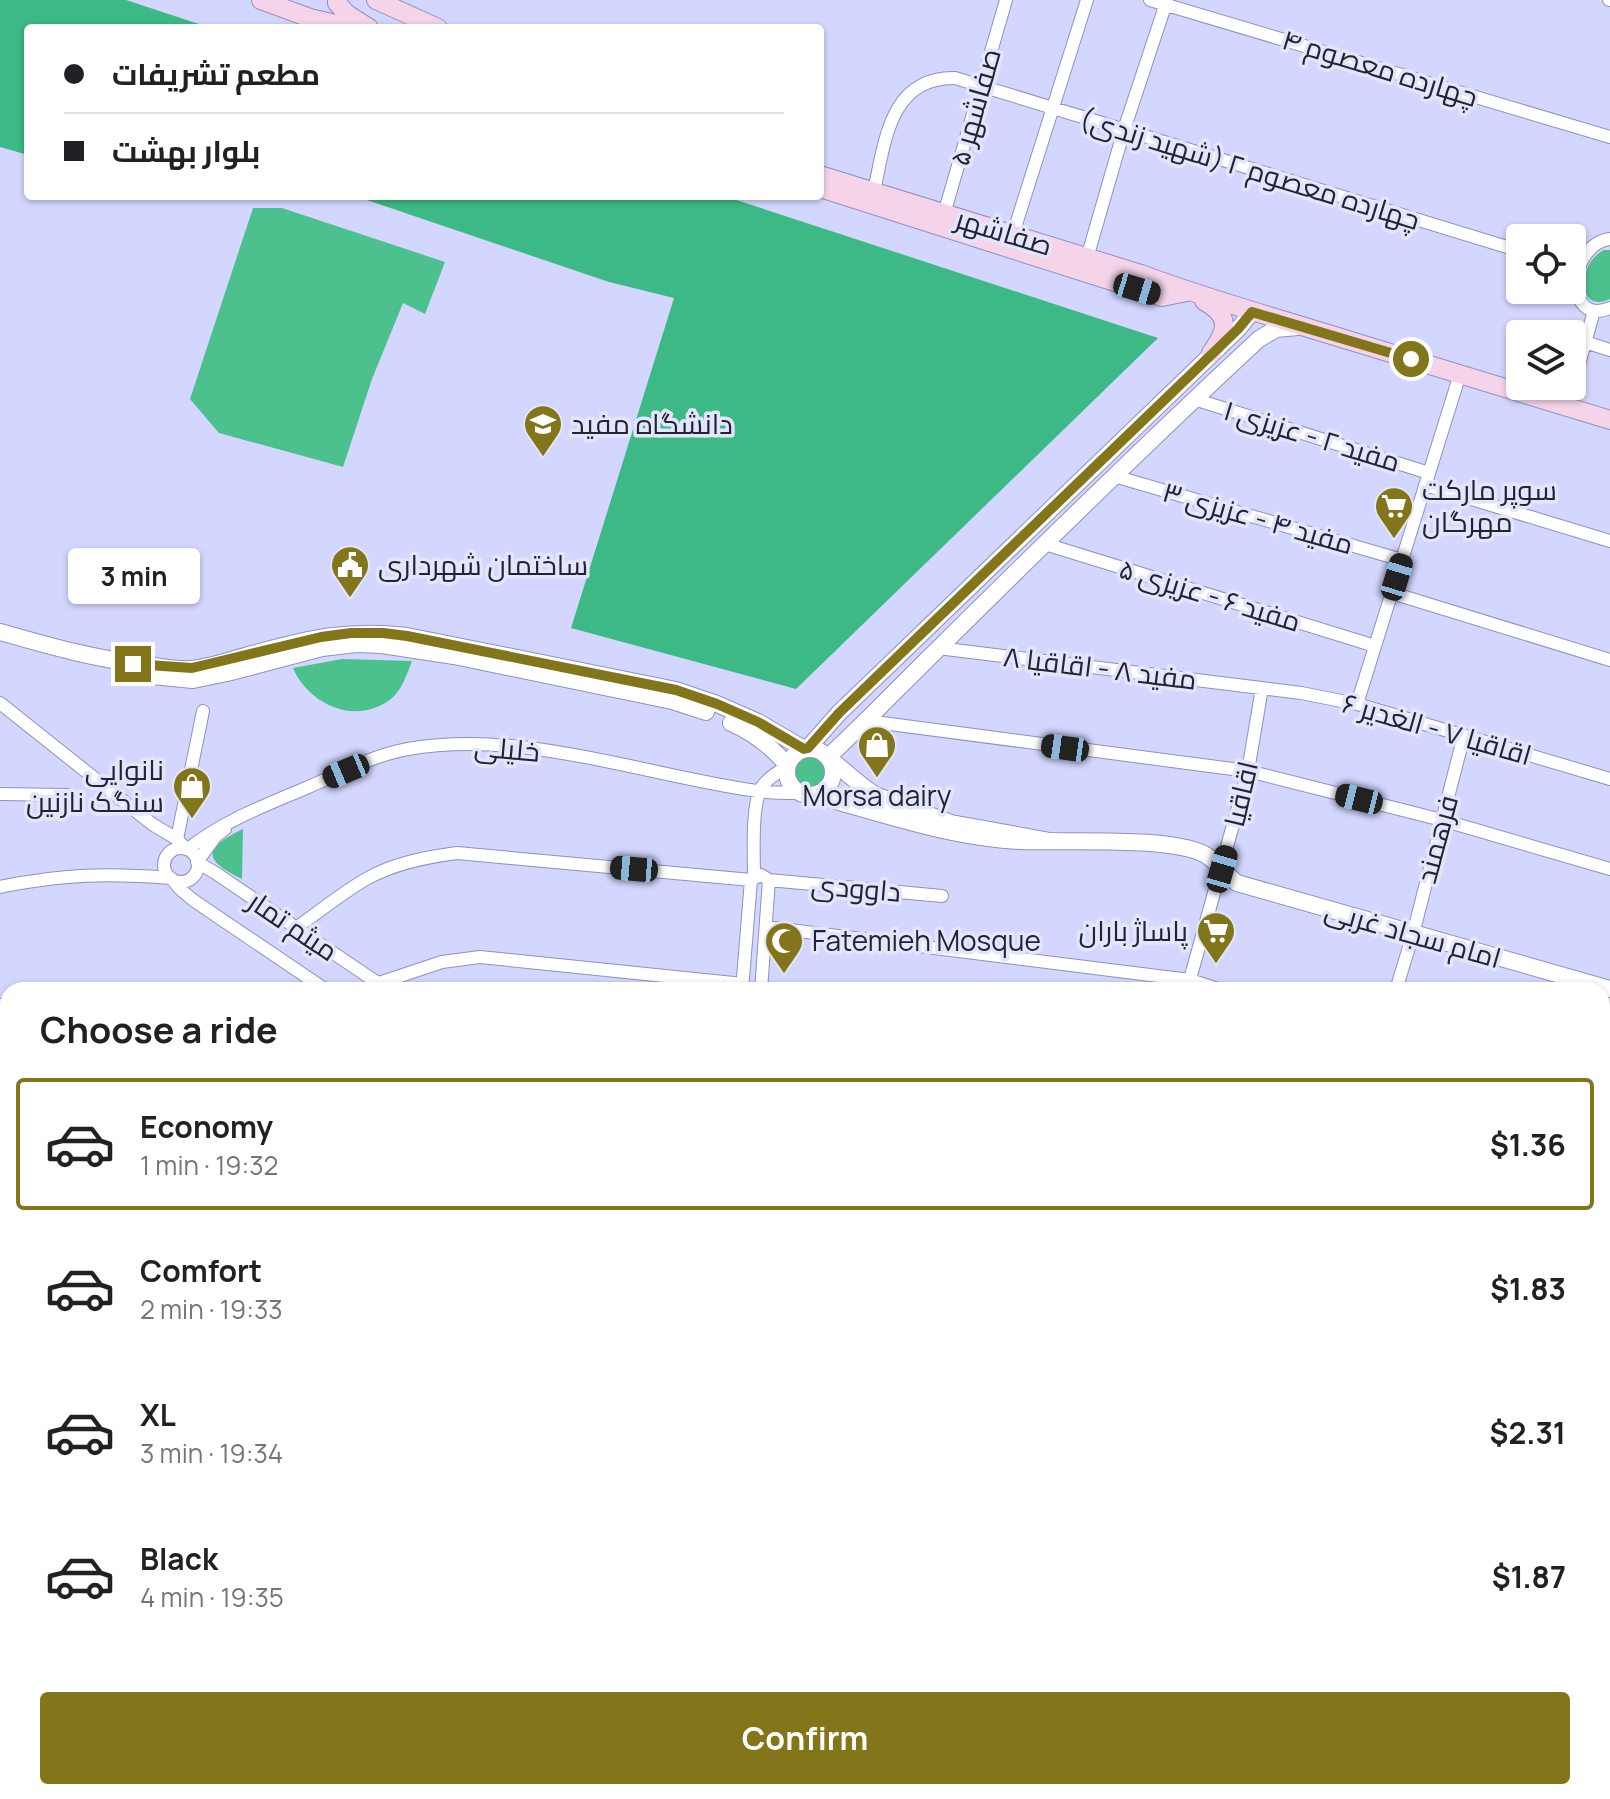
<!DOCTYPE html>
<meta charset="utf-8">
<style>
:root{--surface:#fff;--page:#f6f6f6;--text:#202124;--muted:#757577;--line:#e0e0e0;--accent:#83761a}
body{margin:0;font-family:Manrope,Cairo,sans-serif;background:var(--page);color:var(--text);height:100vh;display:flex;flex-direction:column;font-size:30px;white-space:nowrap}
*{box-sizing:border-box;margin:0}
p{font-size:26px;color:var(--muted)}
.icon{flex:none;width:44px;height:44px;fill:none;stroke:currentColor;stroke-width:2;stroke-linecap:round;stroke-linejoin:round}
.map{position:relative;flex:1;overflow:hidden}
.details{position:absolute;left:0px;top:982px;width:1610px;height:818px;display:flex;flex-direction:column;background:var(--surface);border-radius:24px 24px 0 0;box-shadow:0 2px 6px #0004}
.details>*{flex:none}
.top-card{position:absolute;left:24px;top:24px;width:800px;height:176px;border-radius:8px;box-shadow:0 2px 6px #0004;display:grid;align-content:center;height:176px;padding:0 40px;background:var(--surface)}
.buttons{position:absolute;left:1506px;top:224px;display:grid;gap:16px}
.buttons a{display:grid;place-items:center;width:80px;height:80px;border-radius:8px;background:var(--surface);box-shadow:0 2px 6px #0004;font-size:40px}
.end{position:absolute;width:36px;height:36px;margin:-18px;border:10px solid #83761a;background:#fff;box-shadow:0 0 0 4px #fff}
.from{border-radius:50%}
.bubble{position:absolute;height:56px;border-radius:8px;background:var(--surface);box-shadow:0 2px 6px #0004;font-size:26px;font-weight:700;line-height:56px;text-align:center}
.car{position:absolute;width:24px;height:48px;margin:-24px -12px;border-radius:10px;box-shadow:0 0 6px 2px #0007;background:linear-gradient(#222 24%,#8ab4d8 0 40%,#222 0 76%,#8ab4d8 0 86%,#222 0)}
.top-card b{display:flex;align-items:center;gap:28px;height:76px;font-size:30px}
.top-card b+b{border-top:2px solid var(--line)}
.top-card i{width:20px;height:20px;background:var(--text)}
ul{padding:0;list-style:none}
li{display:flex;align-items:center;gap:24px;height:132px;margin:0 16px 12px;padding:0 24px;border:4px solid transparent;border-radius:8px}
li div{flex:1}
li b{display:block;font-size:30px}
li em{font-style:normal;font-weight:700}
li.current{border-color:var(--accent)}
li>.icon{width:72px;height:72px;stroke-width:1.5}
h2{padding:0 40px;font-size:36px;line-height:96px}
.action{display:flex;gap:16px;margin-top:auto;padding:16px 40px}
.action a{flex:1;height:92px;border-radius:8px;background:var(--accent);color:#fff;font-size:32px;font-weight:700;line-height:92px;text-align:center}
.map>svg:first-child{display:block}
.green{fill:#4cc08d}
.forest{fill:#3db985}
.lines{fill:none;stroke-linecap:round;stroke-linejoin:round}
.minor-casing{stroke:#8e91c0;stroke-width:14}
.tertiary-casing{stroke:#8e91c0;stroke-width:18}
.secondary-casing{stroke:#8e91c0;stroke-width:20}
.minor{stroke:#fff;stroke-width:12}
.tertiary{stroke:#fff;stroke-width:16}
.secondary{stroke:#f5d4ea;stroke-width:18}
.route{stroke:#83761a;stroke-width:10}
.labels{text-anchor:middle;stroke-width:7;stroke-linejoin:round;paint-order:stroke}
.street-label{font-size:28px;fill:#222335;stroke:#e3e5fa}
.poi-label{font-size:28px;fill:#222335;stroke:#e3e5fa;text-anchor:start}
</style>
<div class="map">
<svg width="1610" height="1799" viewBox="0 0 1610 1799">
<rect width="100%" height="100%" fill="#d3d6fe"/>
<path class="green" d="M253,208H282L445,262L425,314L403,303L372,379L343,467L219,433L190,399Z
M1604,250H1610V299C1576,315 1577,263 1604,250Z
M342,659L412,661C407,674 402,690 391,699C356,726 309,705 293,668Z
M793 772a17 17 0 1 1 34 0a17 17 0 1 1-34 0Z
M243,829L242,879C201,859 204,848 243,829Z
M0,1368H8V1792H88L85,1799H0Z
M761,1792H1085L1086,1799H763Z"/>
<path class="forest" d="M0,0H126L211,28H28V155L0,147Z
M355,196H724L1158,338L796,689L571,628L674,298L609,282Z"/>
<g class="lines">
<g class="minor-casing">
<path id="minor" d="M1150,0L1610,137
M1609,0H1610
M874,191C885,141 890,77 955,78L1520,251
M944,214L1006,0
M1013,234L1087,0
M1610,239C1567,245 1564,327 1610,308
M1087,258L1124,130L1167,0
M1585,342L1610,350
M1194,399L1429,473
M1567,407L1594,311
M1114,476L1402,560
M1425,485L1610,541
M1045,544L1375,646
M1392,593L1610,660
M938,648L1301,693L1357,704L1610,779
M0,703L152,824L177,839L186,849
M1357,704L1460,374
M867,721L1248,771L1442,820L1610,869
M0,794L67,795
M177,839L203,711
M164 865a17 17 0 1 1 34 0a17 17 0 1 1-34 0Z
M188,849C223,821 264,806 306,788C339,774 373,755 408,749C524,729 643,775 757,791C771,793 786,793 800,793
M197,862L216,836L225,829
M198,863L214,872L388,990
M754,877C754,856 751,803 762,787C767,778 779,772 787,766
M172,879L180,889L193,900L326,990
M769,880L942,896
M0,887C62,874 108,873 171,878
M766,927L1190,980L1221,990
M296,928C320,911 343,892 368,878C395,863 427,857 457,853L751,880L761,875L769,880L761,990
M379,983L442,962L480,957L743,984
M742,990L751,880
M1187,990L1248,771L1262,688
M1396,990L1413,934L1464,735
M0,1005H8
M1602,1109L1610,1112
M0,1134H8
M0,1230H8
M1602,1697L1610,1689
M1602,1727L1610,1735"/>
</g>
<g class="tertiary-casing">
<path id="tertiary" d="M0,632C49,646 98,660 149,665C163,667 177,670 191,669C213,667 235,658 256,653C311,638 349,629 407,636L676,690L717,704L758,722L804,749
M141,675L193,680L227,673L322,648L356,644L382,645L454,656L672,701L706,712
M731,723C754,733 771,746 787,765
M808,748L839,713L1238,329L1252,312
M787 772a23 23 0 1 1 46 0a23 23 0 1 1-46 0Z
M828,757C867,721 904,682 942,645C1046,542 1151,439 1259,339L1276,329L1298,327
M815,795C891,816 970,845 1050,841L951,823L875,795L861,785L830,759
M1050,841C1089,842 1171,838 1204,854C1217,861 1225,874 1237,883L1610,989
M0,1338L8,1339
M0,1357L8,1358"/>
</g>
<g class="secondary-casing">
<path id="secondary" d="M261,0L310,18L352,28
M337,0V3L347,14L369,28
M376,0L438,28
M820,175L1141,274C1210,300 1281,319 1351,341C1438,367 1524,394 1610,420
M820,188L1162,297L1187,292
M1204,301C1232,317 1227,330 1211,353
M1602,1446L1610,1433
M1602,1489L1610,1476
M1102,1792V1799
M1124,1799V1792
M1394,1799L1398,1792
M1420,1799L1424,1792"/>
</g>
<use href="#minor" class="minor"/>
<use href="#tertiary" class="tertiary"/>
<use href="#secondary" class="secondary"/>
</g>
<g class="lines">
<path class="route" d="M133,664L192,668L321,637L351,633H383L407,636L676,690L717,704L758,722L804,749L808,748L839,713L1238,329L1252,312L1411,359"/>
</g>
<defs>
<g id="university-pin" transform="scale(2)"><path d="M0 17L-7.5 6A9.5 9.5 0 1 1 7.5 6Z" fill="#83761a" stroke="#e3e5fa"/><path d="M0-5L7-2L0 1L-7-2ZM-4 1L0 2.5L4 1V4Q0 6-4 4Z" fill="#fff"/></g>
<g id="supermarket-pin" transform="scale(2)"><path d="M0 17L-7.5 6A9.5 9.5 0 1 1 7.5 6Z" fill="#83761a" stroke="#e3e5fa"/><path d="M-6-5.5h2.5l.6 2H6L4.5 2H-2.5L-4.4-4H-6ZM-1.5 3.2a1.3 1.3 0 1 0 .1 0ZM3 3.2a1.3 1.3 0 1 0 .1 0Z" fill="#fff"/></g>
<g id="civic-pin" transform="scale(2)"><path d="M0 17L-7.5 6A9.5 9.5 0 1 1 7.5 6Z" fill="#83761a" stroke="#e3e5fa"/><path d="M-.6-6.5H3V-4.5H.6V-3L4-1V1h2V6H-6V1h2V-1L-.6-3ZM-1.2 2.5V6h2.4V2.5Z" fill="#fff"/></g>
<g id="shop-pin" transform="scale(2)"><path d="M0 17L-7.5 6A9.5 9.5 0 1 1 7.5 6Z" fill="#83761a" stroke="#e3e5fa"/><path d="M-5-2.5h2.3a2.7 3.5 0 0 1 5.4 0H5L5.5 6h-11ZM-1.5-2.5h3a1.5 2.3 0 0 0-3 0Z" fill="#fff"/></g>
<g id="mosque-pin" transform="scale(2)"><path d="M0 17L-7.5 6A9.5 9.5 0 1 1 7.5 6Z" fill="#83761a" stroke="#e3e5fa"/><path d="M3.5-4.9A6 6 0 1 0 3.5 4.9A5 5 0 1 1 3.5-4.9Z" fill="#fff"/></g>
</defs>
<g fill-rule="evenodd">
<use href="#university-pin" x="543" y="424"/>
<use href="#supermarket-pin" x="1394" y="506"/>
<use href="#civic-pin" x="350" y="565"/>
<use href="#shop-pin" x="877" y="745"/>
<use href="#shop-pin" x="192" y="786"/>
<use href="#supermarket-pin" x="1216" y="931"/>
<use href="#mosque-pin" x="784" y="941"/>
</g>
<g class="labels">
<g class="street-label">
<text transform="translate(1380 68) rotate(17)" y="10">چهارده معصوم ۴</text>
<text transform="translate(975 107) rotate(-74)" y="10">صفاشهر ۵</text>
<text transform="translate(1250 169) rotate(17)" y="10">چهارده معصوم ۲ (شهید زندی)</text>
<text transform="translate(1004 232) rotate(17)" y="10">صفاشهر</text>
<text transform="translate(1312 436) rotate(17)" y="10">مفید ۲ - عزیزی ۱</text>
<text transform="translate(1258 518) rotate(16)" y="10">مفید ۴ - عزیزی ۳</text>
<text transform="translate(1210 595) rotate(17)" y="10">مفید ۶ - عزیزی ۵</text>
<text transform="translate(1100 668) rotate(7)" y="10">مفید ۸ - اقاقیا ۸</text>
<text transform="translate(1437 729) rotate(16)" y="10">اقاقیا ۷ - الغدیر ۶</text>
<text transform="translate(507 749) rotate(5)" y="10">خلیلی</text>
<text transform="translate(1241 794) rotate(-77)" y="10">اقاقیا</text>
<text transform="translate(1437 839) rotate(-75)" y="10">فرهمند</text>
<text transform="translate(856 888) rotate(5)" y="10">داوودی</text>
<text transform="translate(293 926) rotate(34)" y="10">میثم تمار</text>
<text transform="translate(1413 934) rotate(16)" y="10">امام سجاد غربی</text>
</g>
<g class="poi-label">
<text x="571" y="434">دانشگاه مفید</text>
<text x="1422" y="500">سوپر مارکت<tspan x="1422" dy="32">مهرگان</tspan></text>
<text x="378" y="575">ساختمان شهرداری</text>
<text x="164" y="780" text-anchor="end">نانوایی<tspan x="164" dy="32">سنگک نازنین</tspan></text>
<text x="877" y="806" text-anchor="middle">Morsa dairy</text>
<text x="1188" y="941" text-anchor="end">پاساژ باران</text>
<text x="812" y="951">Fatemieh Mosque</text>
</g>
</g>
</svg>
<div class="buttons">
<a><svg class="icon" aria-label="locate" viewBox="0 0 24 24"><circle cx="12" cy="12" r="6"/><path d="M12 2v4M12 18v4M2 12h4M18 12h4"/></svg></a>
<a><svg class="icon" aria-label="layers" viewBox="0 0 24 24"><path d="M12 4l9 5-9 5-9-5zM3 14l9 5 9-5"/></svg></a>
</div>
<i class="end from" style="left:1411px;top:359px"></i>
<i class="end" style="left:133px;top:664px"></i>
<div class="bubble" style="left:68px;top:548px;width:132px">3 min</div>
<i class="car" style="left:1137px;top:289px;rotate:107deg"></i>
<i class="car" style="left:1397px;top:577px;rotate:17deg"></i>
<i class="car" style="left:1065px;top:748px;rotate:278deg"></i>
<i class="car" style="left:346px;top:771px;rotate:247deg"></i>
<i class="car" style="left:1359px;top:799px;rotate:284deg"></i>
<i class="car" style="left:634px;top:869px;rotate:275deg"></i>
<i class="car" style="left:1222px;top:869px;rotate:16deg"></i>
<div class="top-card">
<b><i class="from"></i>مطعم تشريفات</b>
<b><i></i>بلوار بهشت</b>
</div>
<section class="details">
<h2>Choose a ride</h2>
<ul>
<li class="current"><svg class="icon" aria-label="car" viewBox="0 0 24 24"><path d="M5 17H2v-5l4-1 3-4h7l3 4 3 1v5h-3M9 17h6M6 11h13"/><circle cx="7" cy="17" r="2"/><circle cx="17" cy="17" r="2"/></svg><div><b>Economy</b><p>1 min · 19:32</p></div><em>$1.36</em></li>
<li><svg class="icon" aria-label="car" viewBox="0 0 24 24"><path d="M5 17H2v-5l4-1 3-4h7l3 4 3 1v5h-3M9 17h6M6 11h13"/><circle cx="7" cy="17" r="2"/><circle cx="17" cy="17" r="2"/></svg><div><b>Comfort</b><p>2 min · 19:33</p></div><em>$1.83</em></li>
<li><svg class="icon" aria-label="car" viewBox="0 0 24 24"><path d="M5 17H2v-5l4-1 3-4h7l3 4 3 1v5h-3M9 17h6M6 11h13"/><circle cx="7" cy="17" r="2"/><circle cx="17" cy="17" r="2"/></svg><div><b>XL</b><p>3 min · 19:34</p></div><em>$2.31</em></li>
<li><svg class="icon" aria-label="car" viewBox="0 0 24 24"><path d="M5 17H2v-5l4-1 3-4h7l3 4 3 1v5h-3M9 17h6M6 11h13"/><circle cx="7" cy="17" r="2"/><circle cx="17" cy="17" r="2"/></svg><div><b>Black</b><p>4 min · 19:35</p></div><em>$1.87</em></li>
</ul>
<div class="action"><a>Confirm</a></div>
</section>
</div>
